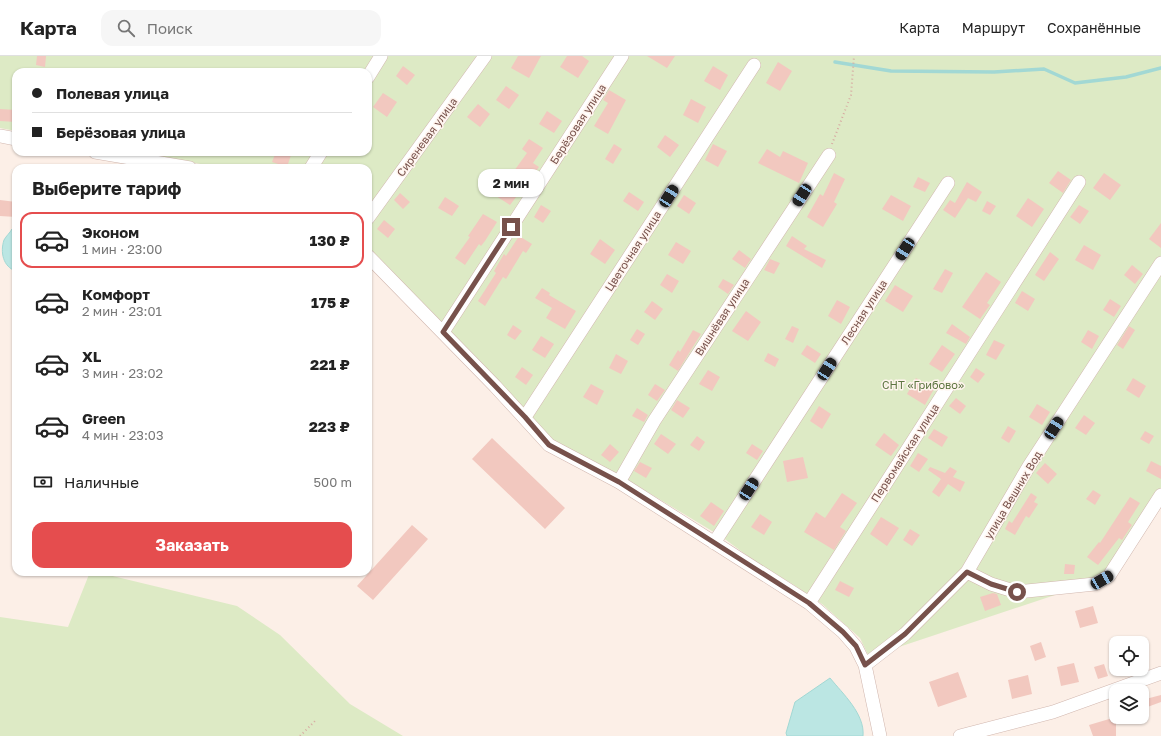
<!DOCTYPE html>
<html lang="ru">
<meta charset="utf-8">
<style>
:root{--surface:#fff;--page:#f6f6f6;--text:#222;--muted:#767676;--line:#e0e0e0;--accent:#e54d4e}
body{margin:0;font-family:"Golos Text",sans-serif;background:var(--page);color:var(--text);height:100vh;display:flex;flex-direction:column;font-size:15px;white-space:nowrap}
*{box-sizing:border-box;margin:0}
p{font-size:13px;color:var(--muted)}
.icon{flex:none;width:22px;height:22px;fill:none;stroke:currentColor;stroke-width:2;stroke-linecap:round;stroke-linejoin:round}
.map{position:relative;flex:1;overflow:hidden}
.details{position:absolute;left:12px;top:108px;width:360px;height:412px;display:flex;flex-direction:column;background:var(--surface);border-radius:12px;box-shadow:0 1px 3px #0004}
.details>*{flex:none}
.banner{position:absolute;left:12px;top:12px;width:360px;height:88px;border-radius:12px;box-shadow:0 1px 3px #0004;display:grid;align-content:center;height:88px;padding:0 20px;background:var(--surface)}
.fabs{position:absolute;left:1109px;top:580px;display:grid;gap:8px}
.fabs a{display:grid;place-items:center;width:40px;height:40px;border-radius:8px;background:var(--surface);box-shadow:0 1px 3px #0004;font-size:20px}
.end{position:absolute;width:18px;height:18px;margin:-9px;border:5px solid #77514b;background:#fff;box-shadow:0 0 0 2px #fff}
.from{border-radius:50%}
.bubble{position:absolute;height:28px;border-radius:12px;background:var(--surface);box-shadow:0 1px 3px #0004;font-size:13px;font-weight:700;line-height:28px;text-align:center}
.car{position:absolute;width:12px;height:24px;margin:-12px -6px;border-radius:5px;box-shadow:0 0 3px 1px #0007;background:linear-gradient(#222 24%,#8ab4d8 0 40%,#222 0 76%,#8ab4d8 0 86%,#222 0)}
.banner b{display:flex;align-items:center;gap:14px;height:38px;font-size:15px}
.banner b+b{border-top:1px solid var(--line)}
.banner i{width:10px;height:10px;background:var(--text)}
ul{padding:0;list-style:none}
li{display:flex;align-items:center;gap:12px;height:56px;margin:0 8px 6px;padding:0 12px;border:2px solid transparent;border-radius:12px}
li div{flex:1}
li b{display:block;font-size:15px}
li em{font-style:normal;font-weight:700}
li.current{border-color:var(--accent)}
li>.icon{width:36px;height:36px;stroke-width:1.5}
h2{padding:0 20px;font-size:18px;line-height:48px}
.pay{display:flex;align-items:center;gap:10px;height:44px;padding:0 20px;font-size:15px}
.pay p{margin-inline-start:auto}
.cta{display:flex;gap:8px;margin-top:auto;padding:8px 20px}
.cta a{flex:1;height:46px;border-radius:12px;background:var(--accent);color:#fff;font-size:16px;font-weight:700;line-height:46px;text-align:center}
header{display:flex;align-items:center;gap:24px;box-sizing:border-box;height:56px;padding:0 20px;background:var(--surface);border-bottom:1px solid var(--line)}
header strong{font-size:19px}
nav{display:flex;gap:22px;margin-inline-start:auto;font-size:14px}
.search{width:280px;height:36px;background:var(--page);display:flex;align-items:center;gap:10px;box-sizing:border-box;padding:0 14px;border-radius:12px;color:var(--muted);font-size:15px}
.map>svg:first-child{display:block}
.green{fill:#ddeac5}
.water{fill:#bbe6e3;stroke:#a2d8d4}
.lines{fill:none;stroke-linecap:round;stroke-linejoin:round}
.stream{stroke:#a2d8d4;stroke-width:3.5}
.building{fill:#f2c8bf}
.minor-casing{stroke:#d1b7af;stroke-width:14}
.path{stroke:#d7aaa2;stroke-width:2;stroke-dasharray:1 3;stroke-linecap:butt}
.minor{stroke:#fff;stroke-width:13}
.route{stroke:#77514b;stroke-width:5}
.labels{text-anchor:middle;stroke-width:3;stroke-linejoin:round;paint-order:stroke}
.street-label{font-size:11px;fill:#77514b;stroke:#fff4ee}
.park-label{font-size:11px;fill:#5d7641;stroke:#fff4ee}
</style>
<header>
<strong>Карта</strong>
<div class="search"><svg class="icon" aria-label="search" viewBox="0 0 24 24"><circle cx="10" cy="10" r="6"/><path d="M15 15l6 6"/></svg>Поиск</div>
<nav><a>Карта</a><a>Маршрут</a><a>Сохранённые</a></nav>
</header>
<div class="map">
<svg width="1161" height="680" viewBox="0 0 1161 680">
<rect width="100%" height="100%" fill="#fcefe7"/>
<path class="green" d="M0,0H1161V443L1112,520L869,601L860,582L822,548L794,529L753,504L722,481L616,417L552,385L508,337L368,193V112H223L133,96H368V16H16V75L0,72Z
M90,516H96L237,550L280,579L350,648L403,680H0V561L68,571Z"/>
<path class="water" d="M12,173H16V215C3,211 0,196 4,184C6,180 10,177 12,173Z
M830,622C843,638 865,658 863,680H787L786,677L795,646Z"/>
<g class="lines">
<path class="stream" d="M835,6L891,15L994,16L1044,13L1075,27L1126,21L1161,12"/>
</g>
<path class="building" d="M37,0H46L45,11L36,9Z
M518,0H541L529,22L511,12Z
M567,0H582L589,5L578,22L560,11Z
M647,0H675L667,12Z
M778,6L792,15L780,35L766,27Z
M403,10L415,19L407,29L396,20Z
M713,10L728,19L720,34L704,25Z
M506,30L519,39L509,53L496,44Z
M609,34L626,44L608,78L594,70L608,47L603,44Z
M383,37L397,46L387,61L373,51Z
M691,43L706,51L698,67L683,59Z
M478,48L490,58L480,71L467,61Z
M0,53L16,54V66L0,65Z
M547,55L562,65L554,77L539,68Z
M665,79L679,89L670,101L657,91Z
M529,83L543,92L533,107L539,111L510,149L496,140L527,97L522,93Z
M614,88L622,93L613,108L605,103Z
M713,88L727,95L718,111L705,104Z
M767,93L780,101L783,95L808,107L799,127L758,107Z
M276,96H292L287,111L272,106Z
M1058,115L1071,124L1063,137L1049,127Z
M834,117L845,123L834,146L837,148L823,171L807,161L820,138L823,140Z
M1104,117L1121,129L1110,144L1093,132Z
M918,121L930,127L925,136L913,131Z
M967,126L982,136L976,146L968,142L955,162L943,154L950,144L955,147Z
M629,136L644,146L638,155L623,145Z
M400,137L410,146L403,153L394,144Z
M684,139L696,147L689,158L677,150Z
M891,139L911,150L903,165L882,153Z
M445,141L459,150L452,160L438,152Z
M1028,142L1044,153L1032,171L1016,160Z
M0,144L16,146V161L0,160Z
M987,145L996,150L990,159L982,155Z
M541,149L551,155L543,167L534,161Z
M1079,149L1089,155L1080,168L1070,161Z
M483,158L497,166L485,185L481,190L479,188L465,209L455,202L470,181L468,180Z
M384,164L395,173L388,182L377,173Z
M1161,167V192L1149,183Z
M519,180L532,188L526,197L523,195L506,223L503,221L485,250L478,245L496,217L494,215L504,198L506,200Z
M792,180L807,190L804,193L826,204L822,212L786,190Z
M600,183L615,194L605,208L590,198Z
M676,186L691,195L683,208L668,199Z
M1084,189L1101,199L1093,214L1075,204Z
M739,194L751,203L745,212L732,203Z
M1050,196L1059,203L1044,225L1035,219Z
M770,203L780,207L774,218L764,214Z
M1132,209L1143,218L1135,228L1124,219Z
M945,213L953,217L942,237L933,233Z
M986,216L1001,226L987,247L990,249L980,263L962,251Z
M667,218L679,225L672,237L660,229Z
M723,223L734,229L728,238L718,231Z
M895,229L913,240L903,256L885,245Z
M542,232L550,237L549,239L576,255L565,273L546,262L552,252L535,242Z
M1022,235L1035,243L1028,255L1015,247Z
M1110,243L1121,250L1114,261L1103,254Z
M837,244L850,251L841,268L828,260Z
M652,245L663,253L655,264L644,256Z
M746,255L761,266L748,285L732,275Z
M952,268L970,281L966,288L946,277Z
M513,269L522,275L515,284L507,279Z
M792,270L799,273L793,287L785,283Z
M1129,270L1135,274L1123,293L1117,289Z
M637,273L645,278L638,289L630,284Z
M693,274L701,278L678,315L669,309L678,294L680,296Z
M1088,274L1099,280L1092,293L1081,286Z
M541,280L554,288L545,302L532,294Z
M994,284L1005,289L996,304L986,299Z
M807,289L821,298L815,307L801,298Z
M942,289L955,298L942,316L929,308Z
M768,297L779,303L775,311L764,305Z
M616,298L628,305L621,318L609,312Z
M522,311L533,319L526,329L515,321Z
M976,312L985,318L978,327L970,321Z
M708,314L720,321L712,335L699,328Z
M916,322L934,333L925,349L907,338Z
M1133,322L1146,330L1139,342L1126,334Z
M591,328L604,335L597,349L583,341Z
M655,328L665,334L657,345L648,339Z
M956,342L966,350L960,358L949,350Z
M677,344L690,352L683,362L671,354Z
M1037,348L1050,356L1042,369L1029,361Z
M819,350L831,358L822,373L810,365Z
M637,352L648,359L644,366L632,360Z
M1084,359L1095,367L1086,379L1075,372Z
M1008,370L1016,375L1009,387L1001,382Z
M934,373L948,381L942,391L928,382Z
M1145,375L1154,380L1149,388L1140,383Z
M884,377L899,389L891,400L875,389Z
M661,378L676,388L668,398L654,388Z
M697,380L705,386L699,395L690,389Z
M492,382L565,452L545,473L472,403Z
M610,388L619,396L610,406L601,399Z
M752,388L763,395L757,404L746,397Z
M918,397L928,403L919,416L910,410Z
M803,401L808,422L787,426L783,405Z
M1151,405L1161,410V423L1146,415Z
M640,406L652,412L646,422L634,415Z
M1045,407L1057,418L1048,428L1036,417Z
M930,411L945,417L950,411L957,415L953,421L965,426L960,436L948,428L939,441L932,436L941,423L928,414Z
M1093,434L1101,439L1095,449L1086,443Z
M842,437L857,447L840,471L846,475L834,494L804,476L816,456L825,462Z
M1031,437L1037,441L1034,446L1038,448L1029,462L1026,460L1015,479L1005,473L1009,465L1012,467Z
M1130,441L1140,447L1128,466L1132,469L1122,484L1119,482L1098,509L1087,501L1099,486L1100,487Z
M711,446L724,455L714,470L700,460Z
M760,458L772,466L764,479L751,471Z
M881,461L899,472L887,490L870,478Z
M412,469L428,483L373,544L357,530Z
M910,473L920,479L912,490L903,484Z
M1065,508L1075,509L1074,518H1064Z
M840,525L854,532L849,541L835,534Z
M993,537L997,538L1001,549L985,555L980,541Z
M1093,550L1098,567L1080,572L1075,555Z
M1041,586L1046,601L1035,605L1030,590Z
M1074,607L1079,626L1061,630L1057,611Z
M1104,608L1108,620L1098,623L1094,611Z
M958,616L967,641L938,651L929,626Z
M1028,619L1032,638L1012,643L1008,624Z
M1161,639V646L1142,653V644Z
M1116,661V680H1093L1089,669Z"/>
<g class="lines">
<g class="minor-casing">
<path id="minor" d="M368,21L381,0
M0,80L16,83
M95,96L190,112
M311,112L321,96
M368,162L485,0
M368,200L495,330L549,389L619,426L809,547L843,576L856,591L865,609L880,680
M443,276L622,0
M525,361L754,9
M619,426L654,365L829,99
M714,487L948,127
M967,516L991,528L1017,536L1095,528L1109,520L1161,439
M809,547L1079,126
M865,609L905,578L967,516L1029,410L1161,207
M960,680L1053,656L1161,617"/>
</g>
<path class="path" d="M832,88L851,39L854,0
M300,680L315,665"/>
<use href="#minor" class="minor"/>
</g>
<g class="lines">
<path class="route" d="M511,171L443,276L525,361L549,389L619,426L809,547L843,576L856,590L865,609L905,578L967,516L991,528L1017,536"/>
</g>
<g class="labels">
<g class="street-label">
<text transform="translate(578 68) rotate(-57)" y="4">Берёзовая улица</text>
<text transform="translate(427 81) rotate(-54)" y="4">Сиреневая улица</text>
<text transform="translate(633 195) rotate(-57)" y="4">Цветочная улица</text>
<text transform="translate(864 256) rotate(-57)" y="4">Лесная улица</text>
<text transform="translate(722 261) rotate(-57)" y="4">Вишнёвая улица</text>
<text transform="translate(905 397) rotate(-57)" y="4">Первомайская улица</text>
<text transform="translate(1013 439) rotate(-59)" y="4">улица Вешних Вод</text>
</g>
<g class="park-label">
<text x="923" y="333">СНТ «Грибово»</text>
</g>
</g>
</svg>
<div class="fabs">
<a><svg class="icon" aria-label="locate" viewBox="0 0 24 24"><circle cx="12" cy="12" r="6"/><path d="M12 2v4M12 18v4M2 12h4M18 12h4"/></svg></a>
<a><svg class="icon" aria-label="layers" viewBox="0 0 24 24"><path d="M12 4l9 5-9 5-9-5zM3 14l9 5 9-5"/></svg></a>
</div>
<i class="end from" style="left:1017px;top:536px"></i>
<i class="end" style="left:511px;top:171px"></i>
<div class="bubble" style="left:478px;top:113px;width:66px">2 мин</div>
<i class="car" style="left:802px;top:139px;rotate:213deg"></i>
<i class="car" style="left:669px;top:140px;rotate:33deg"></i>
<i class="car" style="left:905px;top:193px;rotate:213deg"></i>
<i class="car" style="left:827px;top:313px;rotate:33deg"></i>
<i class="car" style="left:1054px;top:372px;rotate:33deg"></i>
<i class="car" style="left:749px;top:433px;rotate:33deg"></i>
<i class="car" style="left:1102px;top:524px;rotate:60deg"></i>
<div class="banner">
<b><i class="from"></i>Полевая улица</b>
<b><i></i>Берёзовая улица</b>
</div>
<section class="details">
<h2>Выберите тариф</h2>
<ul>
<li class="current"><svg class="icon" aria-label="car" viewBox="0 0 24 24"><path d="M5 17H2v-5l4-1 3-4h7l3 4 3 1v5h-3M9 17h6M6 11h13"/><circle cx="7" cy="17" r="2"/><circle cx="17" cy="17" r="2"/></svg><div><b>Эконом</b><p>1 мин · 23:00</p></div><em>130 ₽</em></li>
<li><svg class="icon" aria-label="car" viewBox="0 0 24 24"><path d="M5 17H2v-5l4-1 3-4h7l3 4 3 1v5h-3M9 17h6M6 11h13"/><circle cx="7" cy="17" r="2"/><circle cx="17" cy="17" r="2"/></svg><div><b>Комфорт</b><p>2 мин · 23:01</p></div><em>175 ₽</em></li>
<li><svg class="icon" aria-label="car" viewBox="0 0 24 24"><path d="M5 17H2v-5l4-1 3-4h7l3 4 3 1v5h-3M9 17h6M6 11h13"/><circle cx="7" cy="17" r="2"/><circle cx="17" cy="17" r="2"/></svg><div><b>XL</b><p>3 мин · 23:02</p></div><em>221 ₽</em></li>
<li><svg class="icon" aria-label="car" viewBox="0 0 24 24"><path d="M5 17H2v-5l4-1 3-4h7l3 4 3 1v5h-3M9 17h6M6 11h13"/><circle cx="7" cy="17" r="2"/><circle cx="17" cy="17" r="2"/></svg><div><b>Green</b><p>4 мин · 23:03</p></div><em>223 ₽</em></li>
</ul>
<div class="pay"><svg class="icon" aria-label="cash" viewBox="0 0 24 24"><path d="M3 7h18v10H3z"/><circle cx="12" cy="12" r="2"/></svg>Наличные<p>500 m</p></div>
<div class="cta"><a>Заказать</a></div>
</section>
</div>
